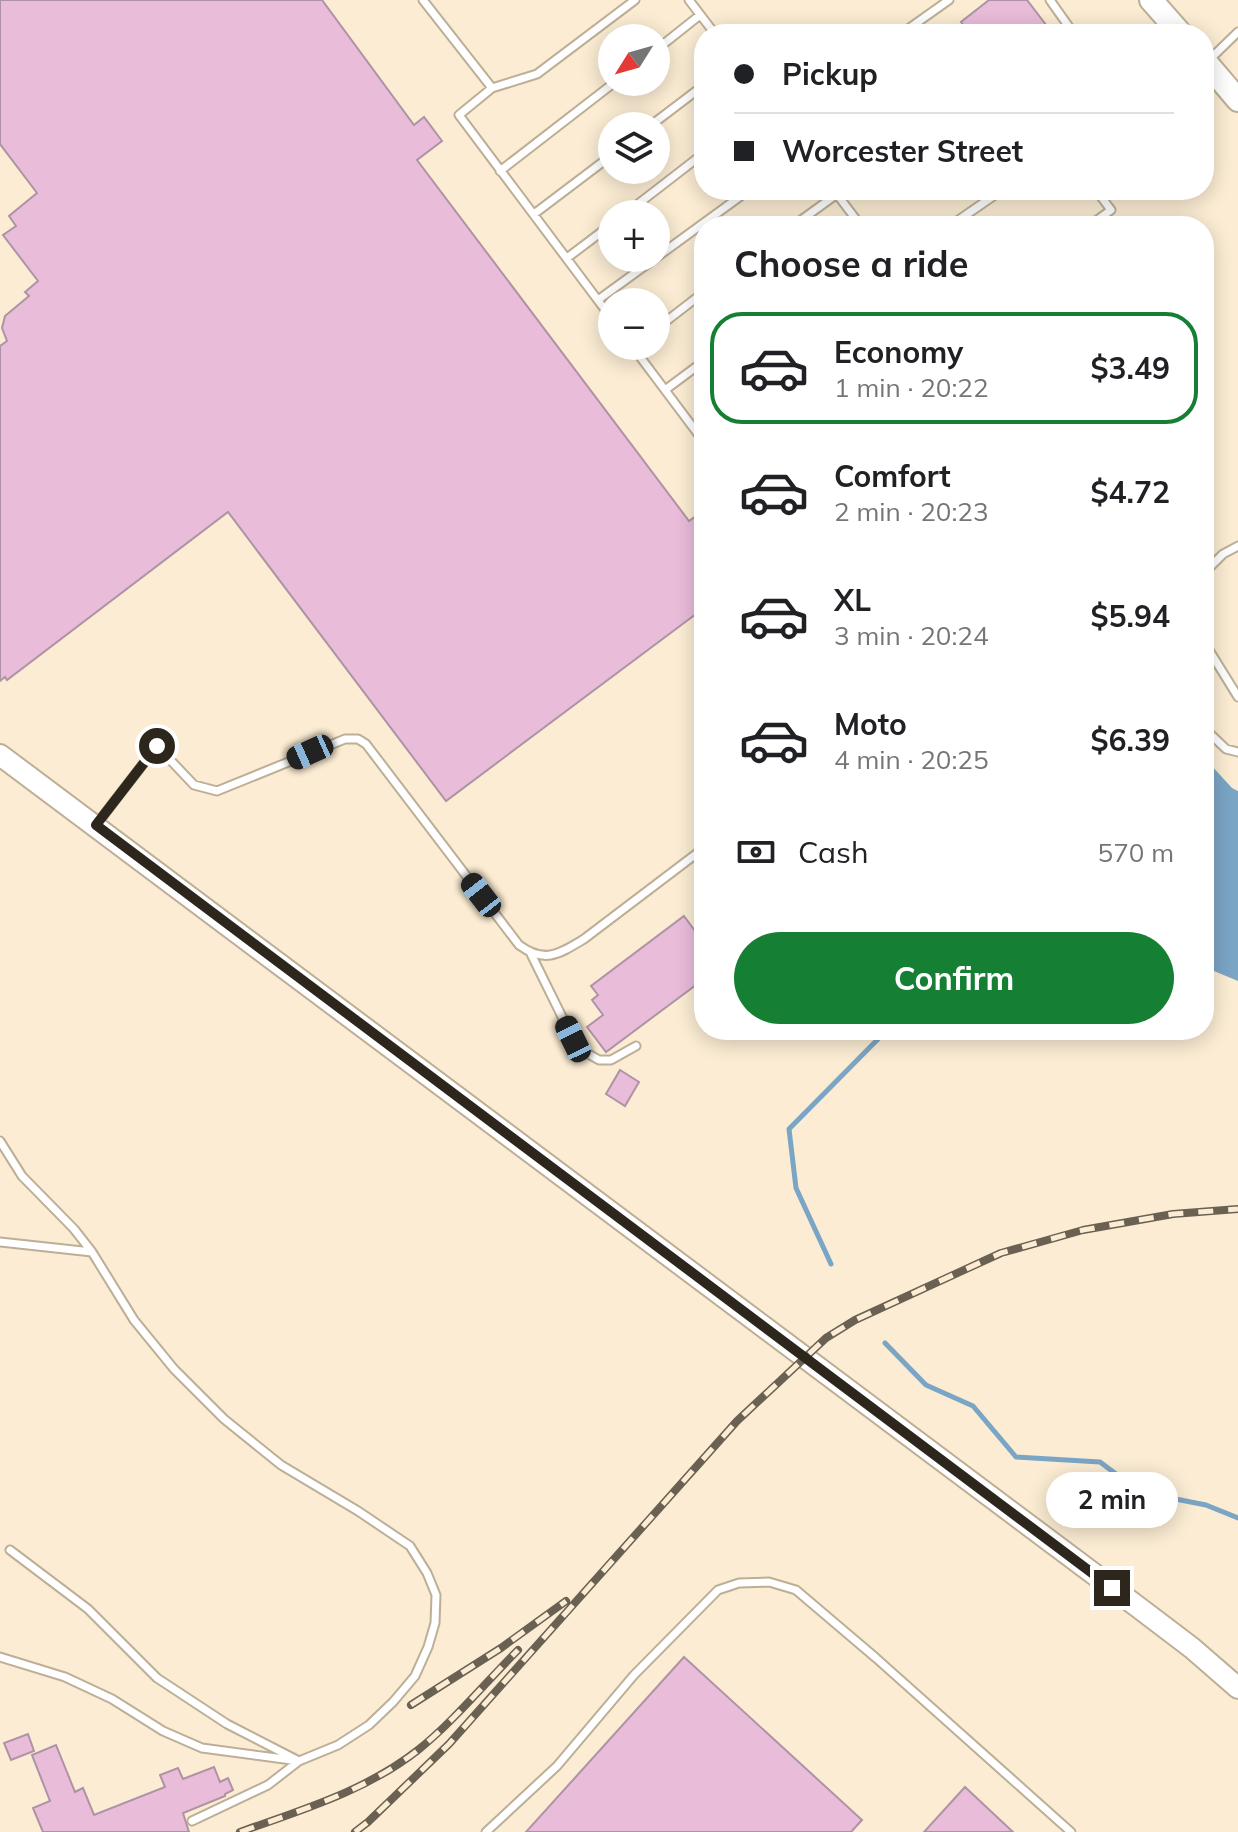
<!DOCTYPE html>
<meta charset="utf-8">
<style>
:root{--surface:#fff;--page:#f6f6f6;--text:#202124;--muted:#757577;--line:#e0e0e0;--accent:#157f33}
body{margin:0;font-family:Mulish,sans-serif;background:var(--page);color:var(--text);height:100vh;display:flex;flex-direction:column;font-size:30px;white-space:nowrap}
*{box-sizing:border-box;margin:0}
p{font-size:26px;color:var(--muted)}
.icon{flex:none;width:44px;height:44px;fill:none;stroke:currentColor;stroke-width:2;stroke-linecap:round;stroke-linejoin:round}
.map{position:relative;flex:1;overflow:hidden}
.details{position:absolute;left:694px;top:216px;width:520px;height:824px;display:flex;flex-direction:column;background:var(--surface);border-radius:32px;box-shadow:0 4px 20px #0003}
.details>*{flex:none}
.hud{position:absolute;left:694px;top:24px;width:520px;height:176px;border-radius:32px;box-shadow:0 4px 20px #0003;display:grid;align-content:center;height:176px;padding:0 40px;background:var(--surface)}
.needle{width:52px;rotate:233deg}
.buttons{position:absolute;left:598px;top:24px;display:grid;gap:16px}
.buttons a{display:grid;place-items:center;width:72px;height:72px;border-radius:50%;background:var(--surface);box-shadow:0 4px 20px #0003;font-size:40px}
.end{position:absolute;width:36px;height:36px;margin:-18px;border:10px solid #2c261d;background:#fff;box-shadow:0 0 0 4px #fff}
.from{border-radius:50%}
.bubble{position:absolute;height:56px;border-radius:28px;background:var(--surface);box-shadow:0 4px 20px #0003;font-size:26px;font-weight:700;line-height:56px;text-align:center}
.car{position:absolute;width:24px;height:48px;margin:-24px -12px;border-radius:10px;box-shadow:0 0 6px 2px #0007;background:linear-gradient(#222 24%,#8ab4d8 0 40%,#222 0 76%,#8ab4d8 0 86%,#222 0)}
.hud b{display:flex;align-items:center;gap:28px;height:76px;font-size:30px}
.hud b+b{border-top:2px solid var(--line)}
.hud i{width:20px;height:20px;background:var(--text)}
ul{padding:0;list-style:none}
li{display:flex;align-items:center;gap:24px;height:112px;margin:0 16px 12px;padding:0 24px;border:4px solid transparent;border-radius:32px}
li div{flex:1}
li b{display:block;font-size:30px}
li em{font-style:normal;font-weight:700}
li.selected{border-color:var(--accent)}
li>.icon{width:72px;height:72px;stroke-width:1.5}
h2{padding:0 40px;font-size:36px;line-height:96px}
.pay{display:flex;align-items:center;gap:20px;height:88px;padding:0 40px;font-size:30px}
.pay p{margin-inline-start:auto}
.cta{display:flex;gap:16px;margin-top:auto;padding:16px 40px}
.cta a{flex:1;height:92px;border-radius:48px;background:var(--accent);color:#fff;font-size:32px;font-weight:700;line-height:92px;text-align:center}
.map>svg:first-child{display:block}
.water{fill:#7ba5c5}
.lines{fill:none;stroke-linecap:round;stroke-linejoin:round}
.stream{stroke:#7ba5c5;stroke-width:5}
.building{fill:#e9bcda;stroke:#ad94a4;stroke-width:2}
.service-casing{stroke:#bdaf97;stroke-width:11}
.secondary-casing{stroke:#bdaf97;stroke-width:24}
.primary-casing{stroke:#bdaf97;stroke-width:26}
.service{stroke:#fff;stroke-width:7}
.secondary{stroke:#fff;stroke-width:20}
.primary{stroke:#fff;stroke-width:22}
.rail-casing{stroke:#6a6153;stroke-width:8}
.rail{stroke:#fbecd3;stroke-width:5;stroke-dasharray:15;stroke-linecap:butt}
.route{stroke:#2c261d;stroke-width:10}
</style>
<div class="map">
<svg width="1238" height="1832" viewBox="0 0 1238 1832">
<rect width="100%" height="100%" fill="#fbecd3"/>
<path class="water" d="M1210,764L1232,788L1238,791V981L1214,971L1204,972V766Z"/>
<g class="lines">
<path class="stream" d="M831,1264L796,1188L789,1129L887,1030
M885,1343L926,1385L973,1406L1016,1457L1100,1462L1140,1492L1206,1505L1238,1518"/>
</g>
<path class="building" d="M0,0H322L414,125L424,117L442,141L417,160L689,521L704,510V608L446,801L228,512L7,680L5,677L0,681V346L7,341L2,328L5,316L29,296L25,292L38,281L3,235L16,226L9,216L37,193L0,144Z
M989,0H1027L1053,34H970L961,22Z
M684,916L704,943V979L606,1052L587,1027L603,1015L592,1000L598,995L591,986Z
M620,1070L639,1082L625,1106L606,1094Z
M684,1657L862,1820L851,1832H526Z
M28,1734L34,1751L11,1760L4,1743Z
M56,1745L75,1792L83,1788L94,1815L165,1787L160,1775L178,1768L183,1779L214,1767L220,1782L228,1778L233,1790L225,1794V1796L183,1813L189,1832H43L33,1808L50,1801L32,1755Z
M965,1787L1013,1832H924Z"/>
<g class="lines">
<g class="service-casing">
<path id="service" d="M423,0L492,88L459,115L612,319
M689,0L715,34
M1050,0L1074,34
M901,34L949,0
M656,50L700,15
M1208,61L1238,32
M492,88L537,74L635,0
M650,126L704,85
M500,171L615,82
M836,193L861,226
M534,214L612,155
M625,214L704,153
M793,226L837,194
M950,226L1002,190
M1089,226L1111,210L1096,190
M567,258L612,224
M598,300L749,190
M656,329L704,292
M632,346L701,438L704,436
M665,390L704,361
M1204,573L1223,554L1238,546
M1204,642L1238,697
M1204,728L1226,749L1238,752
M96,825L157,746L194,785L217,791L345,739H358L366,744L519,945C545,964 559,954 584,939L704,848
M531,954L573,1039L585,1052L599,1060H611L636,1046
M0,1141L22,1176L74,1229L92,1252
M0,1242L92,1252L134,1320L174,1369L224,1419L281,1465L358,1511L410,1546L427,1573L436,1595L435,1623L428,1647L415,1676L393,1702L369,1725L338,1745L299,1761L227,1724L157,1678L88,1609L10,1550
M0,1657L65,1677L112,1699L163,1731L202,1748L299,1761L268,1785L192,1821
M486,1832L557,1766L634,1675L718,1590L739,1583L769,1582L796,1590L876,1658L1071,1832"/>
</g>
<g class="secondary-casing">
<path id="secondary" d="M0,755L1138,1607L1192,1648L1238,1688"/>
</g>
<g class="primary-casing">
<path id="primary" d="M1151,0L1181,34
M1204,60L1238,100"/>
</g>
<use href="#service" class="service"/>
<use href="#secondary" class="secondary"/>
<use href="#primary" class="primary"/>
<g class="rail-casing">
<path id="rail" d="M411,1705L501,1648L566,1601
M240,1832C301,1810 366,1791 418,1750C454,1721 485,1683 518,1650
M355,1832L368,1822L449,1744L737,1421L826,1338L855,1320L1001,1253L1083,1230L1173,1214L1238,1209"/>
</g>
<use href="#rail" class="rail"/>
</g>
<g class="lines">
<path class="route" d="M157,746L96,825L1112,1588"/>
</g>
</svg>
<div class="buttons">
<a><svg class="needle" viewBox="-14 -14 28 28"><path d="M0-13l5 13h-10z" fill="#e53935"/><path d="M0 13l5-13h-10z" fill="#757577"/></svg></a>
<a><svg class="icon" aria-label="layers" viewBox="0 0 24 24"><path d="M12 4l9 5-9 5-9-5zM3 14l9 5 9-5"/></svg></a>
<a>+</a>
<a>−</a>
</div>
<i class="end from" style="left:157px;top:746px"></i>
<i class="end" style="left:1112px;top:1588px"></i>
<div class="bubble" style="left:1046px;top:1472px;width:132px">2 min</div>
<i class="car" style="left:310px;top:752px;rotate:246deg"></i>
<i class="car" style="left:481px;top:895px;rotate:322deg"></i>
<i class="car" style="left:573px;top:1039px;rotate:334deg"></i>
<div class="hud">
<b><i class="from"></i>Pickup</b>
<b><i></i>Worcester Street</b>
</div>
<section class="details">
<h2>Choose a ride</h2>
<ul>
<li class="selected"><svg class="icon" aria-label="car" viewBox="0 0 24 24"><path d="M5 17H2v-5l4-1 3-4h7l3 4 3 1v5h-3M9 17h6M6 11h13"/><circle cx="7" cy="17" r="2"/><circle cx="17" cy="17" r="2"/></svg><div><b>Economy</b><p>1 min · 20:22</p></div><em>$3.49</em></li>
<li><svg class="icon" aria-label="car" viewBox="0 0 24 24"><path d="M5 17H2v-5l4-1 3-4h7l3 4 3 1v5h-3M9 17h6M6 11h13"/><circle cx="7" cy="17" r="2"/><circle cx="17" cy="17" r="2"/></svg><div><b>Comfort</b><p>2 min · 20:23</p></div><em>$4.72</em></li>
<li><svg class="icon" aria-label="car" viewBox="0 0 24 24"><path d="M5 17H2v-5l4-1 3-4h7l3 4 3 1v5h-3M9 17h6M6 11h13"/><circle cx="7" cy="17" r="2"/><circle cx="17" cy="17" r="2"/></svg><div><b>XL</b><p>3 min · 20:24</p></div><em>$5.94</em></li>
<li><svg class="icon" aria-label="car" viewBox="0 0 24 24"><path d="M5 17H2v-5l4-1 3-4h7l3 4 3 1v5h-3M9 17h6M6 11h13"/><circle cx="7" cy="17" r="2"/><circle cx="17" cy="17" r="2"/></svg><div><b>Moto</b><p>4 min · 20:25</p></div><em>$6.39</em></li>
</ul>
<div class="pay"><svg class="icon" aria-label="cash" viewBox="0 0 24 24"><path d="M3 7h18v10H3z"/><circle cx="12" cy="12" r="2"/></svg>Cash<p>570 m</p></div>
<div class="cta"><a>Confirm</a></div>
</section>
</div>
